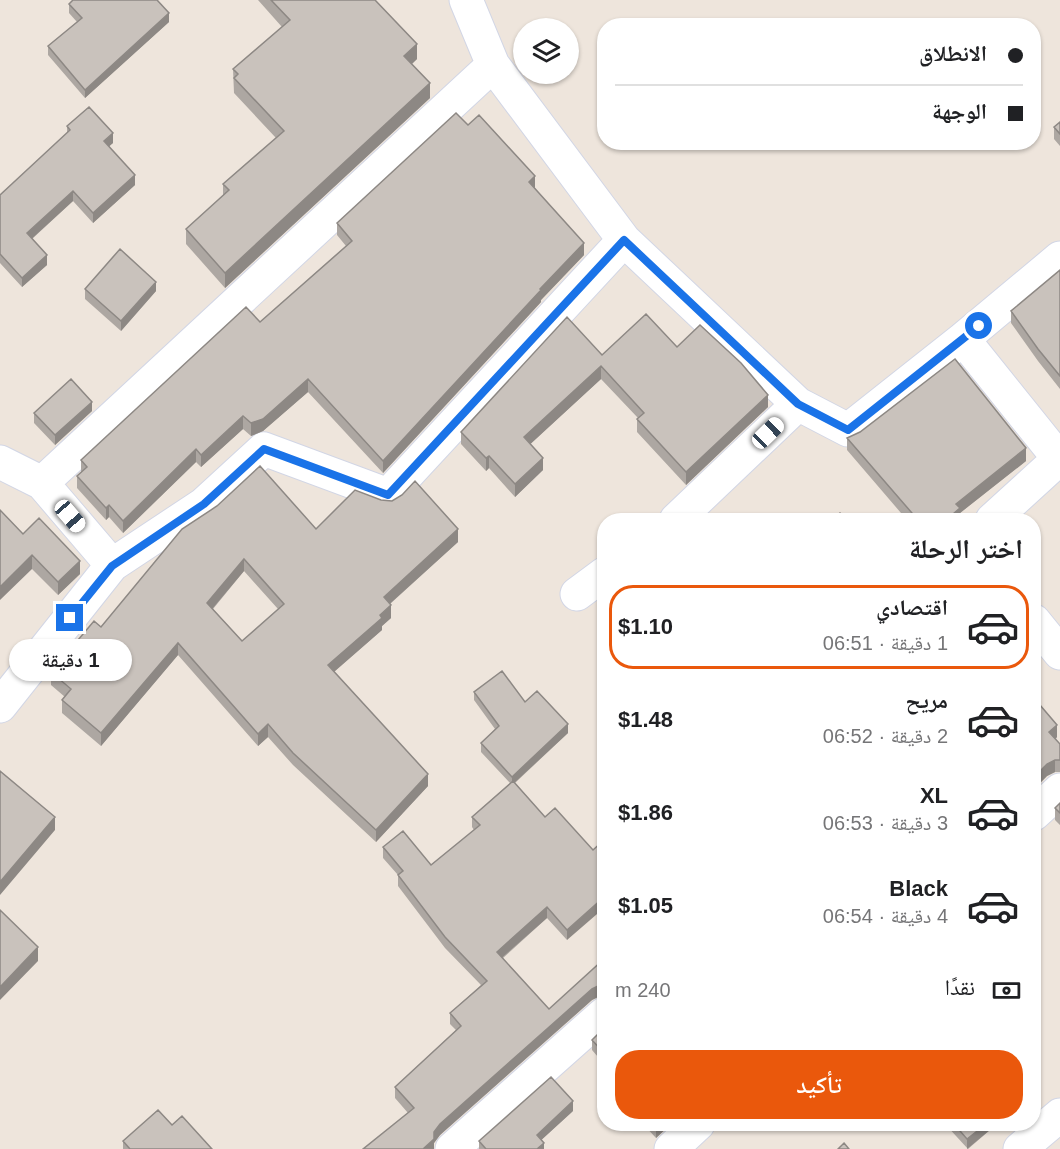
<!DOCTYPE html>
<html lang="ar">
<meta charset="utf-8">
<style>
:root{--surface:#fff;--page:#f6f6f6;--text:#202124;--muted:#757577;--line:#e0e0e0;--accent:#ea580c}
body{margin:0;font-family:Arial,"Noto Naskh Arabic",sans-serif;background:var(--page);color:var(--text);direction:rtl;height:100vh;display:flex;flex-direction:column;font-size:22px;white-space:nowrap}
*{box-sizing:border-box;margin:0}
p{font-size:20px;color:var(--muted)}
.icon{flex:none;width:33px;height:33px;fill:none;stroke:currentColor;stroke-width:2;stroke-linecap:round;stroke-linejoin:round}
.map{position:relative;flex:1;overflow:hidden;direction:ltr}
.panel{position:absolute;left:597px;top:513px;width:444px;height:618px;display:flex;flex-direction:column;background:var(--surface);border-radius:24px;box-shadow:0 2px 4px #0004;direction:rtl}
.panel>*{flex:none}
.hud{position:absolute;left:597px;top:18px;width:444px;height:132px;border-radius:24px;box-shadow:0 2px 4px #0004;direction:rtl;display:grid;align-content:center;height:132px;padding:0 18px;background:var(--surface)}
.buttons{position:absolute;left:513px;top:18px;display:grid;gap:12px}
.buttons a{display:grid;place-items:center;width:66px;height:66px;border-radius:50%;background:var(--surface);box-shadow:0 2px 4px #0004;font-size:30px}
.end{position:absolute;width:27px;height:27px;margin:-14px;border:8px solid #1a73e8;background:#fff;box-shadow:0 0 0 3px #fff}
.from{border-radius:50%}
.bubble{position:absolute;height:42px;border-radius:21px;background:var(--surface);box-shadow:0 2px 4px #0004;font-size:20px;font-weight:600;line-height:42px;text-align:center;direction:rtl}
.car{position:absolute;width:18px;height:36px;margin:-18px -9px;border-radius:8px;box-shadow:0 0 4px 2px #0007;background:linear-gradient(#fff 24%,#345 0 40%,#fff 0 76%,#345 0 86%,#fff 0)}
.hud b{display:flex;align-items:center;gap:21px;height:57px;font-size:22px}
.hud b+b{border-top:2px solid var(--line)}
.hud i{width:15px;height:15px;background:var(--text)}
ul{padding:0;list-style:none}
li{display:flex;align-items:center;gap:18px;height:84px;margin:0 12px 9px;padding:0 6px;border:3px solid transparent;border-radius:24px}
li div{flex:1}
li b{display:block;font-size:22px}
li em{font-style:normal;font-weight:600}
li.current{border-color:var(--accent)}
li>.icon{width:54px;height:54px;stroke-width:1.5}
h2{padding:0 18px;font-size:27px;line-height:72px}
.pay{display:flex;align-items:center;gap:15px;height:66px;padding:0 18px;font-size:22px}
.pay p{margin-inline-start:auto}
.primary-button{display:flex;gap:12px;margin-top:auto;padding:12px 18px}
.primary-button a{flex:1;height:69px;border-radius:24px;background:var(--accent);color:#fff;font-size:24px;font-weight:600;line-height:69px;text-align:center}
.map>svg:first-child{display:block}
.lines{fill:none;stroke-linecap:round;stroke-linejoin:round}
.street-casing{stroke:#d2d6e5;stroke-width:35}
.street{stroke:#fff;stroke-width:33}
.wall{fill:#ada7a2;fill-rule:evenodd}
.shaded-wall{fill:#8d8884}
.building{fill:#c9c2bc;stroke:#8d8884;stroke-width:1.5;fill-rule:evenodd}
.route{stroke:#1a73e8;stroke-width:8}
</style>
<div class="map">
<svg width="1060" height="1149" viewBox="0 0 1060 1149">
<rect width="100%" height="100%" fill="#eee5dc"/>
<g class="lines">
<g class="street-casing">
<path id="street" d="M466,0L493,65L624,240L798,404L848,430L963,339L1060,460
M963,339L1060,258
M0,462L42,483
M676,520L798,404
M992,520L1060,458
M112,565L204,504L264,449L388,495L624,240
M577,594L604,574
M1034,621L1060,653
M0,706L112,565L42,483L493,65
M1034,814L1060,790
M452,1149L604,1014
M671,1149L698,1124
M1020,1149L1060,1115"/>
</g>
<use href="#street" class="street"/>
</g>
<path class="wall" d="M258,0H375L417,59L412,64L430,98L225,288L186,244V229L223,196V184L276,138L234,93L233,69L282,27Z
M69,4L169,22L85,98L48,55V46L77,22L69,13Z
M1060,122V146L1054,139V127Z
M468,125L535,188L584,255L541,300V302L383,473L308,392L263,431L251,436L243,429L201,467L196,462L123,533L109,517L106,520L77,488V476L81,473V460L260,322L346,246L337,235V223Z
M67,126L113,143L108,146L135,185L93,223L73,201L32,239L47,265L22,287L0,263V195L67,133Z
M1060,270V389L1038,361L1011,323V311Z
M85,289L156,291L121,331L85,299Z
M677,347L768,407L686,485L637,432V419L638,418L601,379L530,444L543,470L515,497L489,468L486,471L461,444V432L602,355Z
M92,411L55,445L34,423V413Z
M847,438L1026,461L960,513V520H907L847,450Z
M182,529H316L458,542L390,604L391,618L382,626V630L334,672L428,786L376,842L293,765L268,737L258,746L178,655L101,746L62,713V700L65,697L51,685V672L101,627ZM244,571L278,609L242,641L213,609Z
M23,534L80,574L58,595L32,569Z
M474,692L525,702L568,733L515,783L545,817L593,850L567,940L547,918L503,958L549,1009L604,959V996H600L592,1000L440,1135L434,1143L395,1098V1087L456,1030L450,1024V1013L481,985L445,948L398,886V875L383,858V847L431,865L474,830L472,827V817L510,783L481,752V743L495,729L474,700Z
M1034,698L1057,737L1056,739L1060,744V772H1055L1047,776L1034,789Z
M1060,803V825L1055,820V808Z
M604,1028V1064L592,1050V1040Z
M573,1111L541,1140L544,1149H479V1141Z
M643,1124H671L656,1138Z
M945,1124H997L968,1149Z
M172,1125L212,1149H123V1141Z"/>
<path class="shaded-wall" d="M169,13V22L85,98V90Z
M417,44V59L404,71V56Z
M430,83V98L225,288V273Z
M113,133V143L104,151V141Z
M135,175V185L93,223V213Z
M535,176V188L529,194V182Z
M73,191V201L27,243V233Z
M584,243V255L541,300V302L383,473V461L540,289Z
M47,255V265L22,287V278Z
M156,282V291L121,331V321Z
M601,366V379L524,450V437Z
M308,379V392L263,431L251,436V423Z
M768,395V407L686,485V472Z
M92,402V411L55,445V435Z
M243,416V429L201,467V455Z
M1026,448V461L960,513V520H946L956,504Z
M196,449V462L123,533V521Z
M489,456V468L486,471V458Z
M543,458V470L515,497V484Z
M109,505V517L106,520V508Z
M458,529V542L384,609V597Z
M32,555V569L0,600V587Z
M244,559V571L207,615V603Z
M80,561V574L58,595V582Z
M391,605V618L382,626V630L328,677V665Z
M178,643V655L101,746V733Z
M268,724V737L258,746V734Z
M568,724V733L512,785V777Z
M1057,725V737L1049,744V732Z
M1055,760V772L1047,776L1034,789V777L1047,764Z
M428,774V786L376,842V830Z
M55,817V830L0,895V882Z
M604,897V908L567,940V930Z
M547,907V918L497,962V952Z
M38,947V961L0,1000V987Z
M600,985V996L592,1000L440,1135L434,1143V1149H423L440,1124L592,989Z
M573,1101V1111L537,1144V1135Z
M660,1124H671L656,1138V1127Z
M986,1124H997L967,1149V1139Z
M544,1143V1149H537Z"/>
<path class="building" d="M73,0H157L169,13L85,90L48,46L82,18L69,4Z
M271,0H375L417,44L404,56L430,83L225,273L186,229L229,190L223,184L284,131L234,78L238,74L233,69L290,20Z
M89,107L113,133L104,141L135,175L93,213L73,191L27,233L47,255L22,278L0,254V195L70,130L67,126Z
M456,113L468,125L479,115L535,176L529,182L584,243L540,289L541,290L383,461L308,379L263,419L251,423L243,416L201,455L196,449L123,521L109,505L106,508L77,476L87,467L81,460L246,307L260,322L352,241L337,223Z
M1060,122V134L1054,127Z
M120,249L156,282L121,321L85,289Z
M1060,270V376L1038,349L1011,311Z
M646,314L677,347L700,325L741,363L768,395L686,472L637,419L644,413L601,366L524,437L543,458L515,484L489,456L486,458L461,432L567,317L602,355Z
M955,359L1026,448L956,504L960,508L946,520H918L847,438L860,432Z
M71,379L92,402L55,435L34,413Z
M260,466L316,529L355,490L381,500L392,501L402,495L415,481L458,529L384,597L391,605L380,615L382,618L328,665L428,774L376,830L293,753L268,724L258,734L178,643L101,733L62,700L71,689L51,672L94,621L101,627L182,529L217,506ZM244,559L284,604L242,641L207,603Z
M0,510L23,534L39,518L80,561L58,582L32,555L0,587Z
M840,513L847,520H832Z
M502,671L525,702L537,691L568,724L512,777L481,743L499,726L474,692Z
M1034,698L1057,725L1049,732L1060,744V760H1055L1047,764L1034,777Z
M0,771L55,817L0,882Z
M513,781L545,817L555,808L593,850L604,840V897L567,930L547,907L497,952L549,1009L604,959V985H600L592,989L440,1124L434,1132V1139L423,1149H363L414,1108L395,1087L461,1026L450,1013L487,981L445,937L398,875L403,871L383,847L403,831L431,865L480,825L472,817Z
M1060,803V813L1055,808Z
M0,910L38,947L0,987Z
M604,1028V1053L592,1040Z
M551,1077L573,1101L537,1135L544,1143L537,1149H486L479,1141Z
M158,1110L172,1125L182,1116L212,1149H130L123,1141Z
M653,1124H660L656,1127Z
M954,1124H986L967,1139Z
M844,1143L849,1149H838Z"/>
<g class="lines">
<path class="route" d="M70,618L112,566L204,504L264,449L388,495L624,240L798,404L848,430L979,326"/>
</g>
</svg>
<div class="buttons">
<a><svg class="icon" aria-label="layers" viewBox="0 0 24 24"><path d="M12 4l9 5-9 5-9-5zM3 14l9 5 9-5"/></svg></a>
</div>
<i class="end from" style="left:979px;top:326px"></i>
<i class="end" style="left:70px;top:618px"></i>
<div class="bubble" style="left:9px;top:639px;width:123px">1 دقيقة</div>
<i class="car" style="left:768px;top:433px;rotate:46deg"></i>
<i class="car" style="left:70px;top:516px;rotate:139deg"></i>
<div class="hud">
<b><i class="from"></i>الانطلاق</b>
<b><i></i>الوجهة</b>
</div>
<section class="panel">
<h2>اختر الرحلة</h2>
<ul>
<li class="current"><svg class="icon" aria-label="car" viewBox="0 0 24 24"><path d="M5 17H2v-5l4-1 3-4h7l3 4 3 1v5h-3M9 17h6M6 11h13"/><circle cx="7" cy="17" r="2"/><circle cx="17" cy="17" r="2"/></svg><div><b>اقتصادي</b><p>1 دقيقة · 06:51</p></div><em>$1.10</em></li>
<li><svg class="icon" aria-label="car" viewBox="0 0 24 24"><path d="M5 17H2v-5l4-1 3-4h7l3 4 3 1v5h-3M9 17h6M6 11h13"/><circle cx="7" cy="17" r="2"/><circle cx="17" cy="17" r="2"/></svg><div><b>مريح</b><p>2 دقيقة · 06:52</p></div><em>$1.48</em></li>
<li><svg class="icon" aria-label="car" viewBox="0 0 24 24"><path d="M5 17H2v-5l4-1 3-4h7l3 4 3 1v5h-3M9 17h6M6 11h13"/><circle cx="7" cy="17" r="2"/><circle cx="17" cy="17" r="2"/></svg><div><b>XL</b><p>3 دقيقة · 06:53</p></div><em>$1.86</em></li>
<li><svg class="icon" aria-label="car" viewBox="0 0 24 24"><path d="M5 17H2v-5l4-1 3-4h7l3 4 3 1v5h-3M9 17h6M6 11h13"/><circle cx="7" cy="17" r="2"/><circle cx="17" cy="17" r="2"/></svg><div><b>Black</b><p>4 دقيقة · 06:54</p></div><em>$1.05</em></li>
</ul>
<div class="pay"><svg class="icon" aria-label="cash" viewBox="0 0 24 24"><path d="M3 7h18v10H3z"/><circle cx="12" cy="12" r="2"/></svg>نقدًا<p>240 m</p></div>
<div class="primary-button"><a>تأكيد</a></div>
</section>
</div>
